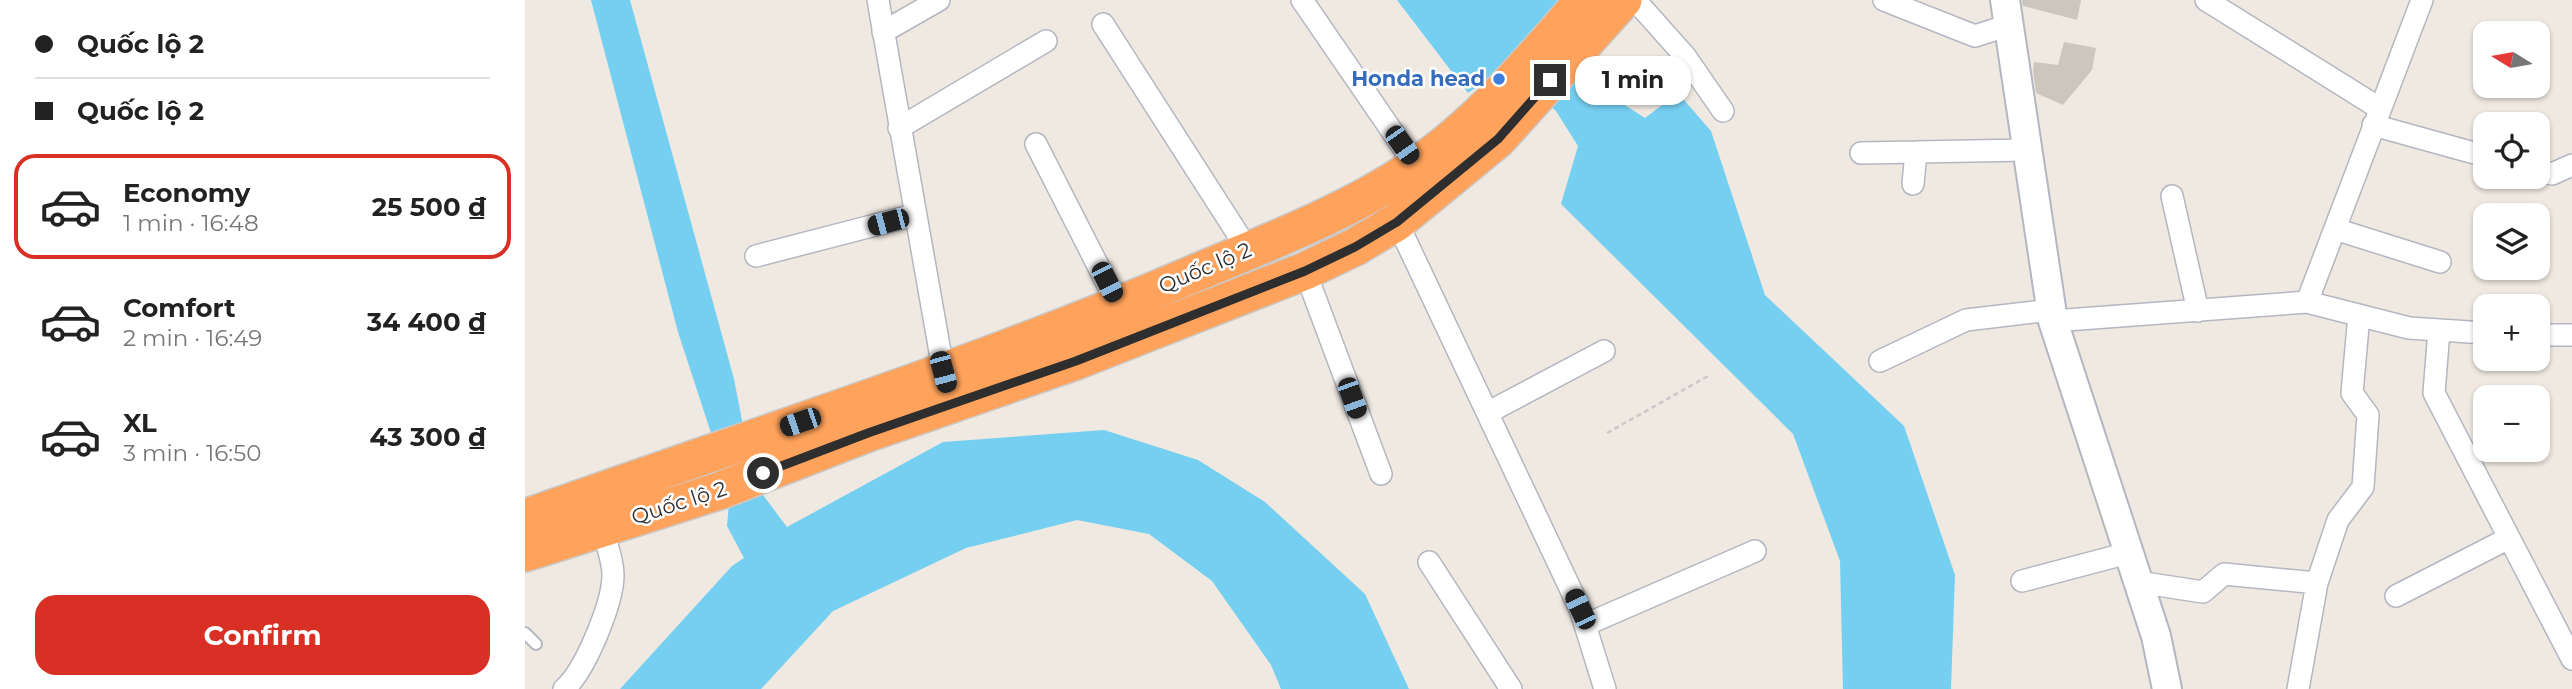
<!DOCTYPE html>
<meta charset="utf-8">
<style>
:root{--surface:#fff;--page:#f2f2f2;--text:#222;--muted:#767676;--line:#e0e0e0;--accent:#d93025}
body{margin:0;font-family:Montserrat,sans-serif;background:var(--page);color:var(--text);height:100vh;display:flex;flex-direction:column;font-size:26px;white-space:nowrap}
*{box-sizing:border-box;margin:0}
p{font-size:23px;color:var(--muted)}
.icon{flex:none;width:38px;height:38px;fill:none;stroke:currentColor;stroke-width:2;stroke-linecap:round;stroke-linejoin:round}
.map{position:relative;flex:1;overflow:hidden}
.drawer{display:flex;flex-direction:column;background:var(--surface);width:525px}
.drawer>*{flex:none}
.banner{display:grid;align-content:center;height:154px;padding:0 35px;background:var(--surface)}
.needle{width:46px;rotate:281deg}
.tools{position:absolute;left:1948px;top:21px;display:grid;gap:14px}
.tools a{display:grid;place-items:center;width:77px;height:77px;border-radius:14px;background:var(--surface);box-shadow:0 2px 5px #0004;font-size:35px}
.end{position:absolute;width:32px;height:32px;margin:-16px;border:9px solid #2e2e2e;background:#fff;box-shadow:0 0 0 4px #fff}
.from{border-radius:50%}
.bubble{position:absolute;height:49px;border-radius:21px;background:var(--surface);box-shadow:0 2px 5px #0004;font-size:23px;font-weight:700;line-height:49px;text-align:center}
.car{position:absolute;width:21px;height:42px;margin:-21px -10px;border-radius:9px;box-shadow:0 0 5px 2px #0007;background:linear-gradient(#222 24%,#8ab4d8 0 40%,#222 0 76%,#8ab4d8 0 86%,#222 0)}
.banner b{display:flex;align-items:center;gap:24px;height:66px;font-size:26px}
.banner b+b{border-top:2px solid var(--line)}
.banner i{width:18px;height:18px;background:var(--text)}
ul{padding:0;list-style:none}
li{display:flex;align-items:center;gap:21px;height:105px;margin:0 14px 10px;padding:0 21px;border:4px solid transparent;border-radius:21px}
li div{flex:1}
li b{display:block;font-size:26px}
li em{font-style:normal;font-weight:700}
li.selected{border-color:var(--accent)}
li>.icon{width:63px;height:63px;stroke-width:1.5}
.button{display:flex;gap:14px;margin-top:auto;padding:14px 35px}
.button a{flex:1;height:80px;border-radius:21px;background:var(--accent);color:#fff;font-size:28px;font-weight:700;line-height:80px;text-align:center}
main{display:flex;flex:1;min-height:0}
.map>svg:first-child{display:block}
.water{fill:#75cff0}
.building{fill:#cbc7bf}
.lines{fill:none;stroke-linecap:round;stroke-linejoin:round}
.lane-casing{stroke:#b4b7c1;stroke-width:14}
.street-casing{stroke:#b4b7c1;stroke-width:24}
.secondary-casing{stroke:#b4b7c1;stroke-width:32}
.highway-casing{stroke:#c9c9c9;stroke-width:40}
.path{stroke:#c9c9c9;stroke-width:2.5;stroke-dasharray:5 3.5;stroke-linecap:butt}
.lane{stroke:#fff;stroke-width:10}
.street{stroke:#fff;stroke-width:21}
.secondary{stroke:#fff;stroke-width:28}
.highway{stroke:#ffa35c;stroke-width:37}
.route{stroke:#2e2e2e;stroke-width:9}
.shop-dot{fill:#3f7fe0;stroke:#fff;stroke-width:2.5}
.labels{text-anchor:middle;stroke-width:5;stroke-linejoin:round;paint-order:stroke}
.shop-label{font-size:21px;font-weight:bold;fill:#366cbe;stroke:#fff;text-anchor:end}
.street-label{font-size:21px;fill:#2e2e2e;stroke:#fff}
</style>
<main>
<section class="drawer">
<div class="banner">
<b><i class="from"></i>Quốc lộ 2</b>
<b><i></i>Quốc lộ 2</b>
</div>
<ul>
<li class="selected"><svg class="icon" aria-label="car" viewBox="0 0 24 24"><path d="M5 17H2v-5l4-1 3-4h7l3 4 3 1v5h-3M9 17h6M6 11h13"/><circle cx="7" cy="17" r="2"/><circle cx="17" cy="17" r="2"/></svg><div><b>Economy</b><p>1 min · 16:48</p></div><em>25 500 ₫</em></li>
<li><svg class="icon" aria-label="car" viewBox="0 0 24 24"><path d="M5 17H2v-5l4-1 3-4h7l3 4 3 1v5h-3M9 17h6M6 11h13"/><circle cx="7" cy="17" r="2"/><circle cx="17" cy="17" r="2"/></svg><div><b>Comfort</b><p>2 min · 16:49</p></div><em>34 400 ₫</em></li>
<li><svg class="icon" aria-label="car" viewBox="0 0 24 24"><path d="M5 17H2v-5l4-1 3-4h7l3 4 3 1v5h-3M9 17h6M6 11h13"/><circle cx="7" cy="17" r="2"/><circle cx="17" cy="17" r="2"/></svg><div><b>XL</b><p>3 min · 16:50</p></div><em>43 300 ₫</em></li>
</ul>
<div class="button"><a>Confirm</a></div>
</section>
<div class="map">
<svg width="2047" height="689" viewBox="0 0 2047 689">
<rect width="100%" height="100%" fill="#efe9e1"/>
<path class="water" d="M66,0H105L209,379L229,483L262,527L418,442L579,430L673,460L740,502L840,594L884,689H756L746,665L687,581L624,534L552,520L441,548L308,611L236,689H95L207,566L219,558L202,526L205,491L153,332Z
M872,0H1039L1017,35L1062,81L1120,118L1153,93L1186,131L1240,295L1379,426L1430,575L1426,689H1318L1315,561L1268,434L1036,204L1053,146L1031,111L982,67L943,93Z"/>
<path class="building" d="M1497,0H1556L1552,20L1498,6Z
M1539,42L1571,48L1567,70L1538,105L1511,93L1508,71L1509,62L1533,65Z"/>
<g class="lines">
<g class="lane-casing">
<path id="lane" d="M0,633L11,644"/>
</g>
<g class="street-casing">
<path id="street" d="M353,0L420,380
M777,0L891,166
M1110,0L1160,56L1198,111
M1359,0L1450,36L1484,25
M1681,0L1854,108
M578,24L723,250
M358,32L414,0
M1848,125L1960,156
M374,128L521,41
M511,144L593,305
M1336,153L1502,150
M2012,170L2027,174L2047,165
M1388,184L1391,152
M1647,196L1673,311
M872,222L1055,609L1080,689
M1810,229L1915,262
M231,256L389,215
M780,271L856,474
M1782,302L1897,0
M1528,321L1782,302L1884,328L1960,333
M1914,330L1909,393L2047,659
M2012,335H2047
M1355,361L1441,320L1526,310
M964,412L1079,351
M904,562L986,689
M1497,581L1603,553
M1613,582L1678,592L1699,574L1792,583
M1871,596L1984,538
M1060,625L1230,551
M39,689C60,671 88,603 88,575C88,559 81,543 77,527
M1773,689L1792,583L1813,520L1838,487L1843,415L1827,393L1834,315"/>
</g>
<g class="secondary-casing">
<path id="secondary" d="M1480,0L1528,321L1631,636L1642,689"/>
</g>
<g class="highway-casing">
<path id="highway" d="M0,518C221,439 445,369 661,277C738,244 818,215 888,168C954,124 1007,60 1059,0
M0,553L194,491L343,433L551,361L780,271L830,247L872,222L973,139L1098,0"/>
</g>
<path class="path" d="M1082,433L1183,376"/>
<use href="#lane" class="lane"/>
<use href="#street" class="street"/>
<use href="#secondary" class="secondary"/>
<use href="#highway" class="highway"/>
</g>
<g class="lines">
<path class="route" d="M238,473L343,433L551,361L780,271L830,247L872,222L973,139L1025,80"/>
</g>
<circle class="shop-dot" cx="974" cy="79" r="7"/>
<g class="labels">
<g class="shop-label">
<text x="960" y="86">Honda head</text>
</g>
<g class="street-label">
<text transform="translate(680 268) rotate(-23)" y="7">Quốc lộ 2</text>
<text transform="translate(154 503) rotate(-18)" y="7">Quốc lộ 2</text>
</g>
</g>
</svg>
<div class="tools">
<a><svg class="needle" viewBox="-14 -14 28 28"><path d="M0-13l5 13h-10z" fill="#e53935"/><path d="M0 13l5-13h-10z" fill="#767676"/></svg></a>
<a><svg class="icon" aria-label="locate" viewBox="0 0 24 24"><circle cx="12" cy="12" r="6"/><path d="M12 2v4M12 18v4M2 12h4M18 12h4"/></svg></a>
<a><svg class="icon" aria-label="layers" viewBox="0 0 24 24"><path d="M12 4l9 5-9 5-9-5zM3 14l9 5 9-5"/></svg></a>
<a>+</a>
<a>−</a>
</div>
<i class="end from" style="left:238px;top:473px"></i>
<i class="end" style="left:1025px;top:80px"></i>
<div class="bubble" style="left:1050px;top:56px;width:116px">1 min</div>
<i class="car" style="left:877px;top:145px;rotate:145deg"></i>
<i class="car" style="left:363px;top:222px;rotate:255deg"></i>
<i class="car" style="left:582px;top:282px;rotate:153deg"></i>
<i class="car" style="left:418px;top:372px;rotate:165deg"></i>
<i class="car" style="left:827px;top:398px;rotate:160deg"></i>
<i class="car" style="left:275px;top:422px;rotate:251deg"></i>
<i class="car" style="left:1055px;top:609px;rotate:335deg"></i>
</div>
</main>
